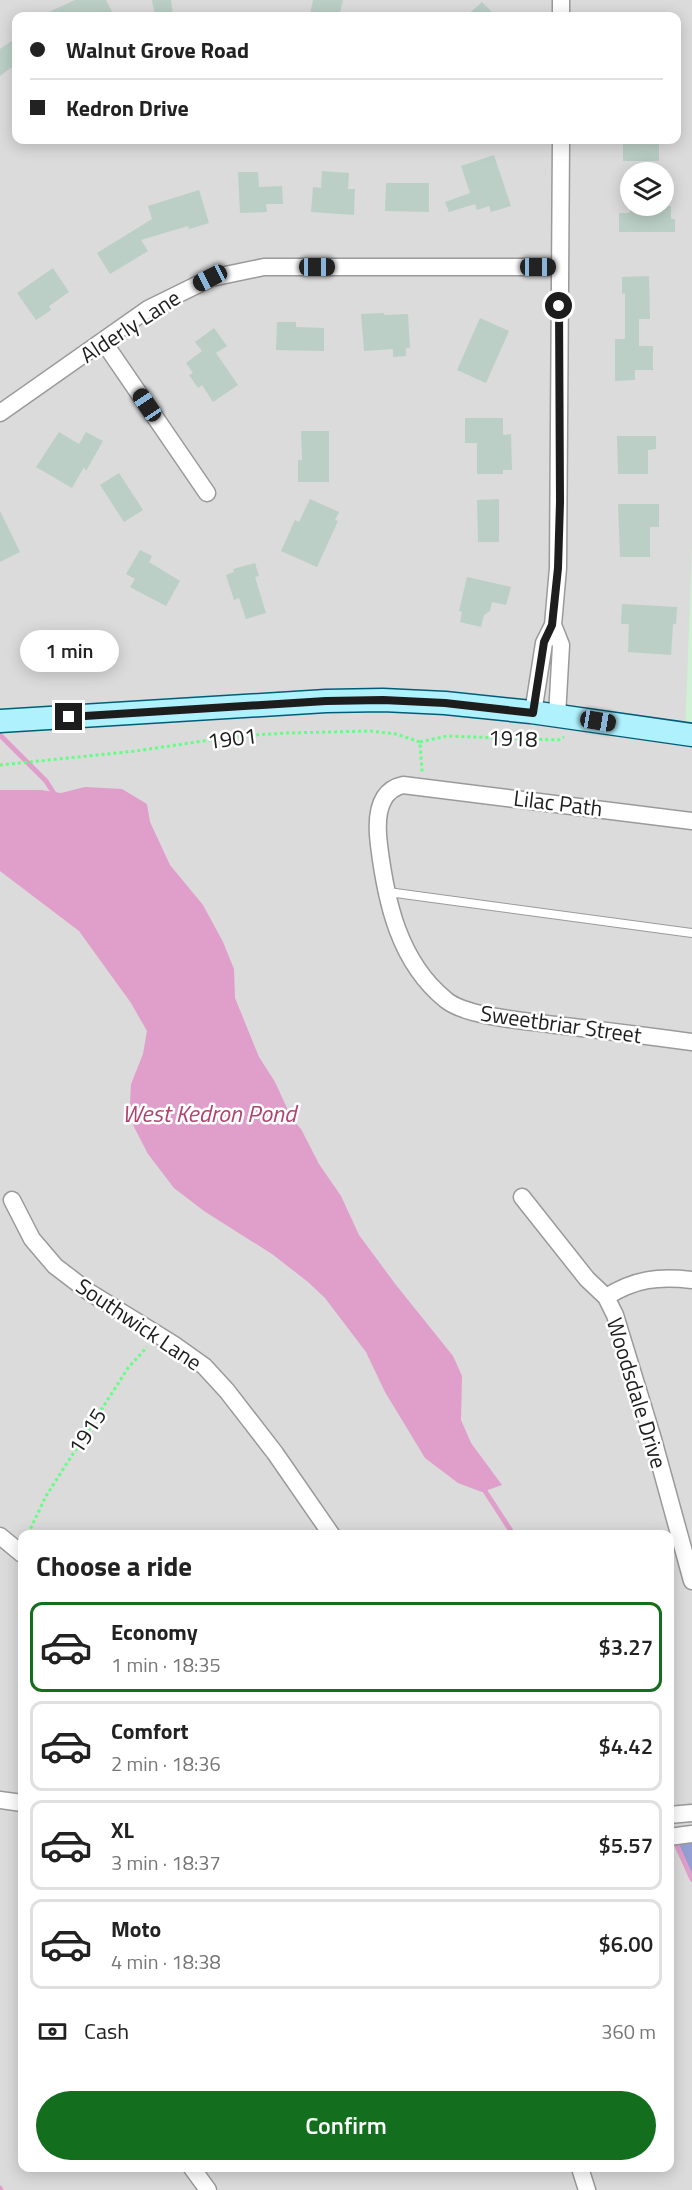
<!DOCTYPE html>
<meta charset="utf-8">
<style>
:root{--surface:#fff;--page:#f6f6f6;--text:#222;--muted:#767676;--line:#e0e0e0;--accent:#136e1d}
body{margin:0;font-family:"Titillium Web",sans-serif;background:var(--page);color:var(--text);height:100vh;display:flex;flex-direction:column;font-size:22px;white-space:nowrap}
*{box-sizing:border-box;margin:0}
p{font-size:20px;color:var(--muted)}
.icon{flex:none;width:33px;height:33px;fill:none;stroke:currentColor;stroke-width:2;stroke-linecap:round;stroke-linejoin:round}
.map{position:relative;flex:1;overflow:hidden}
.side{position:absolute;left:18px;top:1530px;width:656px;height:642px;display:flex;flex-direction:column;background:var(--surface);border-radius:12px;box-shadow:0 3px 15px #0003}
.side>*{flex:none}
.banner{position:absolute;left:12px;top:12px;width:669px;height:132px;border-radius:12px;box-shadow:0 3px 15px #0003;display:grid;align-content:center;height:132px;padding:0 18px;background:var(--surface)}
.controls{position:absolute;left:620px;top:162px;display:grid;gap:12px}
.controls a{display:grid;place-items:center;width:54px;height:54px;border-radius:50%;background:var(--surface);box-shadow:0 3px 15px #0003;font-size:30px}
.end{position:absolute;width:27px;height:27px;margin:-14px;border:8px solid #1d1d1d;background:#fff;box-shadow:0 0 0 3px #fff}
.from{border-radius:50%}
.bubble{position:absolute;height:42px;border-radius:21px;background:var(--surface);box-shadow:0 3px 15px #0003;font-size:20px;font-weight:600;line-height:42px;text-align:center}
.car{position:absolute;width:18px;height:36px;margin:-18px -9px;border-radius:8px;box-shadow:0 0 4px 2px #0007;background:linear-gradient(#222 24%,#8ab4d8 0 40%,#222 0 76%,#8ab4d8 0 86%,#222 0)}
.banner b{display:flex;align-items:center;gap:21px;height:57px;font-size:22px}
.banner b+b{border-top:2px solid var(--line)}
.banner i{width:15px;height:15px;background:var(--text)}
ul{padding:0;list-style:none}
li{display:flex;align-items:center;gap:18px;height:90px;margin:0 12px 9px;padding:0 6px;border:3px solid var(--line);border-radius:12px}
li div{flex:1}
li b{display:block;font-size:22px}
li em{font-style:normal;font-weight:600}
li.current{border-color:var(--accent)}
li>.icon{width:54px;height:54px;stroke-width:1.5}
h2{padding:0 18px;font-size:27px;line-height:72px}
.pay{display:flex;align-items:center;gap:15px;height:66px;padding:0 18px;font-size:22px}
.pay p{margin-inline-start:auto}
.action{display:flex;gap:12px;margin-top:auto;padding:12px 18px}
.action a{flex:1;height:69px;border-radius:36px;background:var(--accent);color:#fff;font-size:24px;font-weight:600;line-height:69px;text-align:center}
.map>svg:first-child{display:block}
.residential{fill:#dadbda;fill-rule:evenodd}
.commercial{fill:#cff1d4}
.forest{fill:#939ed2}
.water{fill:#e09eca}
.lines{fill:none;stroke-linecap:round;stroke-linejoin:round}
.stream{stroke:#e09eca;stroke-width:5}
.building{fill:#bbcfc6}
.lane-casing{stroke:#9a9a9a;stroke-width:10}
.street-casing{stroke:#9a9a9a;stroke-width:19}
.secondary-casing{stroke:#005d78;stroke-width:25}
.path{stroke:#63ff84;stroke-width:3;stroke-dasharray:3 3;stroke-linecap:butt}
.lane{stroke:#fff;stroke-width:8}
.street{stroke:#fff;stroke-width:16}
.secondary{stroke:#b0f1fe;stroke-width:22}
.route{stroke:#1d1d1d;stroke-width:8}
.labels{text-anchor:middle;stroke-width:5;stroke-linejoin:round;paint-order:stroke}
.street-label{font-size:22px;fill:#1d1d1d;stroke:#fff}
.water-label{font-size:24px;font-style:italic;fill:#b3426e;stroke:#fff}
</style>
<div class="map">
<svg width="692" height="2190" viewBox="0 0 692 2190">
<rect width="100%" height="100%" fill="#e2efec"/>
<path class="residential" d="M0,0H692V2190H0ZM16,16H676V140H16ZM630,172H663V206H630ZM22,1534H669V2168H22Z"/>
<path class="commercial" d="M692,544V737L685,736Z"/>
<path class="forest" d="M670,1836H692V1883Z"/>
<path class="water" d="M85,787L122,789L147,804L150,822L170,865L203,905L223,942L234,969L235,998L259,1057L275,1082L292,1119L301,1129L319,1164L341,1196L359,1235L396,1285L453,1356L462,1376L461,1420L471,1443L502,1485L482,1492L458,1483L425,1458L385,1392L366,1352L325,1298L308,1282L272,1254L204,1211L174,1188L148,1154L132,1123L130,1103L131,1084L143,1054L147,1031L131,1003L79,931L0,871V790H41L61,793Z"/>
<g class="lines">
<path class="stream" d="M0,735L46,781L53,792
M485,1491L513,1534
M675,1841L692,1879
M0,2188L1,2190"/>
</g>
<path class="building" d="M75,0H106L114,16H40Z
M152,0H171L173,16H155Z
M313,0H343L339,16H321L310,14Z
M482,2L496,16H466Z
M16,38V64L0,76V49Z
M631,140H659V161H623V142H631Z
M494,155L511,206L491,212L489,206L477,210L475,204L449,212L445,202L470,193L461,166Z
M322,171L349,173L348,189H355L354,215L311,212L313,187L321,188Z
M238,172H258L259,187L282,186L283,204H266L267,212L240,213Z
M386,183H429V212L385,211Z
M199,190L209,223L189,229L188,226L141,240L148,251L110,274L97,253L152,219L148,206Z
M630,206H671V219H675V232H619V213H630Z
M53,268L69,292L49,306L51,310L36,320L17,293Z
M649,276L650,319H639V346H653V370H635V380L615,381V339H625V293L622,294V277Z
M384,313V315L408,314L410,348H406V356L393,357V349L364,351L361,314Z
M480,318L509,331L486,383L457,370Z
M277,322H296V327L324,328V351L276,350Z
M214,328L227,346L216,353L238,385L213,402L202,385L198,388L189,375L193,373L186,363L202,351L195,342Z
M465,418H503V435L511,434L512,470H503V474H477V443H465Z
M301,431H329V482H298V460H302Z
M59,432L79,444L86,432L103,441L86,471L84,467L72,488L36,467Z
M617,436H656V449L648,450V474H618Z
M119,473L143,510L124,522L100,485Z
M310,499L339,512L335,520L338,521L317,567L281,551L295,520L299,522Z
M499,499V542H478L477,500Z
M618,504H659V527H650V557H620Z
M0,511L20,552L0,562Z
M140,550L152,556L149,562L180,581L166,606L130,587L135,579L126,574Z
M255,563L259,576L255,577L266,613L246,619L239,598L234,600L226,575L234,572L233,569Z
M467,577L511,587L506,605L492,602L490,611L484,615L481,627L460,622L462,612L459,611Z
M622,604L677,607L676,624H673L671,655L628,652L629,624H621Z"/>
<g class="lines">
<g class="lane-casing">
<path id="lane" d="M388,892L692,933"/>
</g>
<g class="street-casing">
<path id="street" d="M561,0V16
M103,341L207,493
M0,413L148,309L211,278L264,267H560
M553,625L561,645L557,716
M533,713L544,643L553,625L558,568L561,140
M692,821L403,785C376,791 376,822 379,845C386,902 399,962 446,1000C466,1017 529,1021 556,1025C601,1030 647,1036 692,1042
M522,1197L587,1279L606,1297L615,1315L653,1439L692,1581
M12,1200L32,1239L55,1266L89,1292L173,1344L204,1366L227,1391L275,1453L331,1534
M606,1297C635,1279 658,1276 692,1280
M0,1536L22,1554
M0,1800L22,1803
M669,1815L692,1813
M669,1837L692,1834
M192,2168L208,2190
M580,2168L587,2190"/>
</g>
<g class="secondary-casing">
<path id="secondary" d="M0,721L326,701L383,700L445,703L531,712L692,735"/>
</g>
<path class="path" d="M420,742L447,736L558,740L564,737
M0,765L136,751L237,736L288,733L370,731L396,734L420,742L422,772
M28,1534L46,1496L128,1368L147,1347"/>
<use href="#lane" class="lane"/>
<use href="#street" class="street"/>
<use href="#secondary" class="secondary"/>
</g>
<g class="lines">
<path class="route" d="M69,717L326,701L383,700L445,703L533,713L544,642L552,625L558,568L560,502L559,306"/>
</g>
<g class="labels">
<g class="street-label">
<text transform="translate(130 326) rotate(-33)" y="8">Alderly Lane</text>
<text transform="translate(232 738) rotate(-7)" y="8">1901</text>
<text transform="translate(513 738) rotate(2)" y="8">1918</text>
<text transform="translate(558 803) rotate(7)" y="8">Lilac Path</text>
<text transform="translate(561 1024) rotate(8)" y="8">Sweetbriar Street</text>
<text transform="translate(139 1324) rotate(34)" y="8">Southwick Lane</text>
<text transform="translate(637 1393) rotate(73)" y="8">Woodsdale Drive</text>
<text transform="translate(87 1431) rotate(-57)" y="8">1915</text>
</g>
<g class="water-label">
<text x="209" y="1122">West Kedron Pond</text>
</g>
</g>
</svg>
<div class="controls">
<a><svg class="icon" aria-label="layers" viewBox="0 0 24 24"><path d="M12 4l9 5-9 5-9-5zM3 14l9 5 9-5"/></svg></a>
</div>
<i class="end from" style="left:559px;top:306px"></i>
<i class="end" style="left:69px;top:717px"></i>
<div class="bubble" style="left:20px;top:630px;width:99px">1 min</div>
<i class="car" style="left:317px;top:267px;rotate:90deg"></i>
<i class="car" style="left:538px;top:267px;rotate:90deg"></i>
<i class="car" style="left:210px;top:278px;rotate:243deg"></i>
<i class="car" style="left:147px;top:405px;rotate:326deg"></i>
<i class="car" style="left:598px;top:721px;rotate:99deg"></i>
<div class="banner">
<b><i class="from"></i>Walnut Grove Road</b>
<b><i></i>Kedron Drive</b>
</div>
<section class="side">
<h2>Choose a ride</h2>
<ul>
<li class="current"><svg class="icon" aria-label="car" viewBox="0 0 24 24"><path d="M5 17H2v-5l4-1 3-4h7l3 4 3 1v5h-3M9 17h6M6 11h13"/><circle cx="7" cy="17" r="2"/><circle cx="17" cy="17" r="2"/></svg><div><b>Economy</b><p>1 min · 18:35</p></div><em>$3.27</em></li>
<li><svg class="icon" aria-label="car" viewBox="0 0 24 24"><path d="M5 17H2v-5l4-1 3-4h7l3 4 3 1v5h-3M9 17h6M6 11h13"/><circle cx="7" cy="17" r="2"/><circle cx="17" cy="17" r="2"/></svg><div><b>Comfort</b><p>2 min · 18:36</p></div><em>$4.42</em></li>
<li><svg class="icon" aria-label="car" viewBox="0 0 24 24"><path d="M5 17H2v-5l4-1 3-4h7l3 4 3 1v5h-3M9 17h6M6 11h13"/><circle cx="7" cy="17" r="2"/><circle cx="17" cy="17" r="2"/></svg><div><b>XL</b><p>3 min · 18:37</p></div><em>$5.57</em></li>
<li><svg class="icon" aria-label="car" viewBox="0 0 24 24"><path d="M5 17H2v-5l4-1 3-4h7l3 4 3 1v5h-3M9 17h6M6 11h13"/><circle cx="7" cy="17" r="2"/><circle cx="17" cy="17" r="2"/></svg><div><b>Moto</b><p>4 min · 18:38</p></div><em>$6.00</em></li>
</ul>
<div class="pay"><svg class="icon" aria-label="cash" viewBox="0 0 24 24"><path d="M3 7h18v10H3z"/><circle cx="12" cy="12" r="2"/></svg>Cash<p>360 m</p></div>
<div class="action"><a>Confirm</a></div>
</section>
</div>
